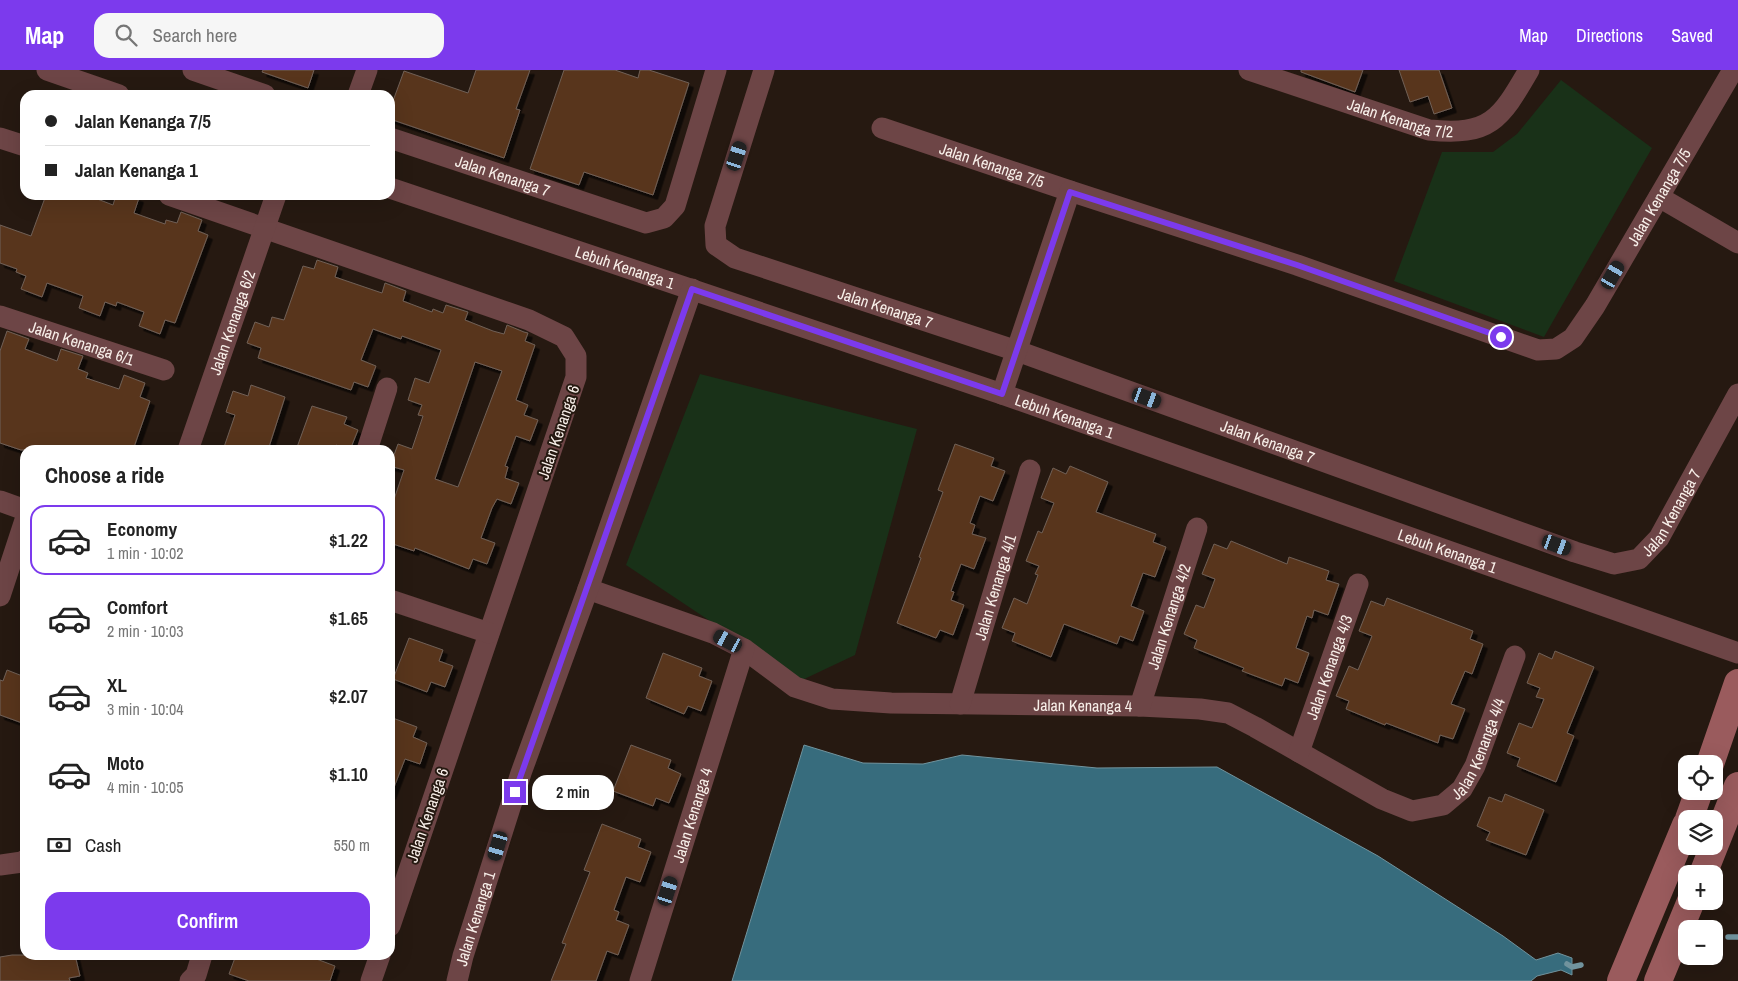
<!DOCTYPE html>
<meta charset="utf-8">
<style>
:root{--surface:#fff;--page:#f6f6f6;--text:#222;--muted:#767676;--line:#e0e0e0;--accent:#7c3aed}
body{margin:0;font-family:"Archivo Narrow",sans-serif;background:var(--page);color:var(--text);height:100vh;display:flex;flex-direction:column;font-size:19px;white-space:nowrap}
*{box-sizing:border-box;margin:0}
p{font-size:16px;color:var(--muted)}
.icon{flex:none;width:28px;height:28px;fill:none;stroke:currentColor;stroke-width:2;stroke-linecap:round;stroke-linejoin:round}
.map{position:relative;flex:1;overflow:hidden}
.drawer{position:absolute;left:20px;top:375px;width:375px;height:515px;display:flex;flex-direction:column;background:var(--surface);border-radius:15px;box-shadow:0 5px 20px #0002}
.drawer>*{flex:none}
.guide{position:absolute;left:20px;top:20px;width:375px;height:110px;border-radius:15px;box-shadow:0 5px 20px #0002;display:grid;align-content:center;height:110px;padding:0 25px;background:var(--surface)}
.fabs{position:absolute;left:1678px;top:685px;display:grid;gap:10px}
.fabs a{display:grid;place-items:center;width:45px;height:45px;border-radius:10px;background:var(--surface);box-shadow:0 5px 20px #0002;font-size:25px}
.end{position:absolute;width:22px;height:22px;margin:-11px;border:6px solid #7c3aed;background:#fff;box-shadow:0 0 0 2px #fff}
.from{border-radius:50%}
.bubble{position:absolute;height:35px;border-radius:15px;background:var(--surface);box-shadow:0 5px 20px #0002;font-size:16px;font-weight:600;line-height:35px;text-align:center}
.car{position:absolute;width:15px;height:30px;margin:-15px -8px;border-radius:6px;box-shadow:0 0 4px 1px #0007;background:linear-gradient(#222 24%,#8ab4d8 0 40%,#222 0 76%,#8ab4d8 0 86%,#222 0)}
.guide b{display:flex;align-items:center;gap:18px;height:48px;font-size:19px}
.guide b+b{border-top:1px solid var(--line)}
.guide i{width:12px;height:12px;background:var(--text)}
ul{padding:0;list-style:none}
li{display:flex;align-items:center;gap:15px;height:70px;margin:0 10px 8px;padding:0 15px;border:2px solid transparent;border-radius:15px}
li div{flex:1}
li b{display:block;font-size:19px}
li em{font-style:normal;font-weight:600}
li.active{border-color:var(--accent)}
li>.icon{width:45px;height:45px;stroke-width:1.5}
h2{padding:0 25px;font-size:22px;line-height:60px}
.pay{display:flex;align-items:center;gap:12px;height:55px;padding:0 25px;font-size:19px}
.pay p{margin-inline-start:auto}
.cta{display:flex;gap:10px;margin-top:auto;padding:10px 25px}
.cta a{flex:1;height:58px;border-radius:15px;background:var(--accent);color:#fff;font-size:20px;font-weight:600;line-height:58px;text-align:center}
header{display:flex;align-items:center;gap:30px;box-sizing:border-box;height:70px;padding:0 25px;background:var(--accent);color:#fff}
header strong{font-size:24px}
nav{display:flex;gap:28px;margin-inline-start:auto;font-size:18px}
.search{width:350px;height:45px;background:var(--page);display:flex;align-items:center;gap:12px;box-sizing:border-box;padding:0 18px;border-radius:15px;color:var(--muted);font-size:19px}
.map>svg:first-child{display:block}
.green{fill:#193118}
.water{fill:#376c7d;stroke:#71939d}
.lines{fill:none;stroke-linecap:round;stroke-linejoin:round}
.stream{stroke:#71939d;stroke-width:5.5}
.building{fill:#59361f;stroke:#706056;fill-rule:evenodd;filter:url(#shadow)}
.street{stroke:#6d4546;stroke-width:21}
.secondary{stroke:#9a5b5d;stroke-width:28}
.route{stroke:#7c3aed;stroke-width:6}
.labels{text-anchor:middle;stroke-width:4;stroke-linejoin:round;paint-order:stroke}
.street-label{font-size:16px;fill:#f8efe9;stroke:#261911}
</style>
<header>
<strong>Map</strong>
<div class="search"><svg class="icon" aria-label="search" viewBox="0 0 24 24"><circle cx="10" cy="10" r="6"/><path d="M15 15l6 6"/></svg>Search here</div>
<nav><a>Map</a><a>Directions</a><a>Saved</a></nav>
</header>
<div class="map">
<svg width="1738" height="911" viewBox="0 0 1738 911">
<defs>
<filter id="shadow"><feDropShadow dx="4.5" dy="4.5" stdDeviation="0" flood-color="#0009"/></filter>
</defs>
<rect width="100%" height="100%" fill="#261911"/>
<path class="green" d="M1561,10L1652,78L1544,267L1394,211L1442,82H1493L1517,64Z
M700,304L917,359L855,585L800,611L626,495Z"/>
<path class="water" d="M804,675L863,693L923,694L962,685L1097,698L1217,697L1378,786L1503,866L1536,890L1558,883L1572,888V905L1561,900L1537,906L1531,911H732Z"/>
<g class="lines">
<path class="stream" d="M1728,867H1738
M1567,894L1572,897L1581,895"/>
</g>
<path class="building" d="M263,0H314L308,18L262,2Z
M476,0H530L516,39L520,40L504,88L390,49V39L404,1L468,23Z
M564,0H615L638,8L640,0H649L689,13L653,125L584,102L579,115L530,99Z
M1301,0H1363L1355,22L1301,2Z
M1399,0H1439L1452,38L1434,44L1428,26L1410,32Z
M46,125H87L113,135L116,125H130L139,128L134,143L165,154L166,150L177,153L181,142L202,150L198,161L208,165L175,253L165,250L160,264L139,256L144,242L117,232L116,236L105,232L100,246L79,238L83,226L47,213L42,227L21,219L26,206L16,202L17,199L0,193V155L31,166Z
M317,190L338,197L335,207L382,223L385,213L406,221L403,231L432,242L433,239L443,243L446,235L468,242L465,250L493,261L504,264L507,255L524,262L528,263L525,271L535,275L516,330L528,335L524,345L538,350L530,371L516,366L505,396L508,397L505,408L519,413L511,434L497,429L492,438L481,468L495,473L487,494L473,489L469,499L415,478L414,481L390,473V441L404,400L390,396L398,374L412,379L423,346L418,345L422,335L408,330L415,308L429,313L441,280L402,266L401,269L373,259L361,290L376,296L368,317L354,312L351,320L258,288L261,278L247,273L255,252L269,257L272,247L284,250L303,196L314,199ZM475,292L502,301L458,417L435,409Z
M7,261L29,269L25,279L57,291L61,279L83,286L78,299L88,303L86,308L119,319L124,305L145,313L140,327L150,331L133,380H21L0,373V281Z
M251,315L285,327L268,380H223L235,345L226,342L233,321L248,326Z
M312,336L347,347L344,354L358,360L350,380L336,375L334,380H296Z
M955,374L994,388L991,396L1005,401L993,431L980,426L970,453L975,455L972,464L986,468L974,499L961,494L951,521L954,522L951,530L964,535L953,565L940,560L936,568L897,553L921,488L919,487L943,422L938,420Z
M1070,396L1108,412L1096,442L1156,464L1153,472L1166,477L1155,507L1143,503L1131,536L1144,541L1133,571L1120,566L1117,574L1064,554L1051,587L1012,571L1015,563L1002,558L1014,528L1027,534L1038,505L1035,504L1039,496L1026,491L1038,461L1042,463L1054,433L1041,428L1053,398L1066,404Z
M1231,471L1287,494L1289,487L1329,501L1326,510L1339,514L1328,545L1314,540L1312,548L1307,546L1296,578L1309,583L1298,613L1285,608L1282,616L1242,601L1244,598L1194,578L1197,570L1184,564L1196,535L1204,538L1215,509L1202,504L1214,474L1227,479Z
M1387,528L1473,561L1470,569L1483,574L1472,604L1465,601L1451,634L1465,639L1453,669L1440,665L1438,673L1386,653L1385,655L1346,639L1349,631L1336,626L1349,596L1358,600L1372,566L1359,561L1371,531L1384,536Z
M409,568L443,580L439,591L453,596L445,617L431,612L427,622L393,609Z
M1555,581L1594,597L1567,663L1574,666L1556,712L1517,696L1520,688L1507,683L1519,653L1532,658L1544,629L1536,627L1540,618L1527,613L1539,583L1552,589Z
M663,583L702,598L699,606L712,611L701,641L688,636L684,644L646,628Z
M7,600L25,607V654L0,645V610L3,611Z
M390,647L417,657L413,667L427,673L420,694L405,689L391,725Z
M631,675L671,690L668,698L681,704L669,733L656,728L653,736L613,721Z
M1505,724L1544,740L1526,785L1486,770L1490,762L1477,756L1489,727L1502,732Z
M602,754L641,769L638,777L651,782L640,812L626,807L614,840L619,842L616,850L629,855L618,885L607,881L596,911H551L566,874L562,873L590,802L584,800Z
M12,885H75L80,906L69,908L70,911H0V887Z
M236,885H306L335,896L330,911H249L229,904Z"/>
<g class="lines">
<g class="street">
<path d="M47,0L119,25"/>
<path d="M193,0L265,25"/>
<path id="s1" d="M764,0L715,156L716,175L735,188L1017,281L1575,482L1614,494L1639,489L1659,468L1738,324"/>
<path id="s2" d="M1249,0L1429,60C1490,66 1500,50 1529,0"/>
<path d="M358,25L367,0"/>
<path id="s3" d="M882,58L1070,121L1297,195L1538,280L1556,279L1573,268L1595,236L1733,0"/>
<path d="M0,68L25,76"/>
<path id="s4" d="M390,68L646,153L664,148L675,136L716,0"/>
<path id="s5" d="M390,118L1002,324L1738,583"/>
<path d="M169,125L529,250L564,267L576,286V307L390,856"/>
<path d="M1659,127L1738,173"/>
<path id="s6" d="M0,246L164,300"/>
<path d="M1002,324L1070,121"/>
<path id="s7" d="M188,380L276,125"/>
<path d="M367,380L387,318"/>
<path d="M0,431L25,440"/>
<path id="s8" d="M588,519L713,563L744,579L795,617L832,629L891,633L1140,636L1200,639L1228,643L1255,657L1382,729L1412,741L1443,735L1462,719L1475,696L1515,586"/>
<path d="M0,526L25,450"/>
<path d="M390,530L489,563"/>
<path id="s9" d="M960,634L1030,400"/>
<path id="s10" d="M1140,636L1197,458"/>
<path id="s11" d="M1299,682L1358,514"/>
<path d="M0,795L22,792L25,790"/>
<path d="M190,911L196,905L202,885"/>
<path d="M371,911L380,885"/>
<path id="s12" d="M457,911L463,886L521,703L588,519L692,219"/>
<path id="s13" d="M640,911L744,579"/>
</g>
<path class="secondary" d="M1710,694L1738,613
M1689,749L1699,721
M1703,804L1738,716
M1621,911L1686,755
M1658,911L1691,831"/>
</g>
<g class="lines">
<path class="route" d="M515,722L692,219L1002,324L1070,122L1297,195L1501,267"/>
</g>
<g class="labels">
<g class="street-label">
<text dy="6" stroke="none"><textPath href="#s2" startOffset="159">Jalan Kenanga 7/2</textPath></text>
<text dy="6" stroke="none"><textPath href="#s3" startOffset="116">Jalan Kenanga 7/5</textPath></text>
<text dy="6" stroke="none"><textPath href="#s4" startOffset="119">Jalan Kenanga 7</textPath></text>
<text dy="6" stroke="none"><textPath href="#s3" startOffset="896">Jalan Kenanga 7/5</textPath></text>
<text dy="6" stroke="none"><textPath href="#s5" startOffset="248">Lebuh Kenanga 1</textPath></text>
<text dy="6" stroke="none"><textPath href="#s1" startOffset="364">Jalan Kenanga 7</textPath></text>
<text dy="6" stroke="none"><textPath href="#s7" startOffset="135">Jalan Kenanga 6/2</textPath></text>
<text dy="6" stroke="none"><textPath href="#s6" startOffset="86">Jalan Kenanga 6/1</textPath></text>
<text dy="6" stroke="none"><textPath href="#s5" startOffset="712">Lebuh Kenanga 1</textPath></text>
<text transform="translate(558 362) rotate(-71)" y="6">Jalan Kenanga 6</text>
<text dy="6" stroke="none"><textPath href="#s1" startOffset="769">Jalan Kenanga 7</textPath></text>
<text dy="6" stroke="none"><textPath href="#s1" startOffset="1219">Jalan Kenanga 7</textPath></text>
<text dy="6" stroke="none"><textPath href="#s5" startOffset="1118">Lebuh Kenanga 1</textPath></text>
<text dy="6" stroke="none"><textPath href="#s9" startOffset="122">Jalan Kenanga 4/1</textPath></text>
<text dy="6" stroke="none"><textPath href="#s10" startOffset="94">Jalan Kenanga 4/2</textPath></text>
<text dy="6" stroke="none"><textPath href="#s11" startOffset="90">Jalan Kenanga 4/3</textPath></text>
<text dy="6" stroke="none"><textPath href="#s8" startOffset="521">Jalan Kenanga 4</textPath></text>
<text dy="6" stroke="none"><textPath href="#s8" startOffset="975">Jalan Kenanga 4/4</textPath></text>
<text transform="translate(427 745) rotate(-71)" y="6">Jalan Kenanga 6</text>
<text dy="6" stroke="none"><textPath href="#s13" startOffset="174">Jalan Kenanga 4</textPath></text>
<text dy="6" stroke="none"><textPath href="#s12" startOffset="65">Jalan Kenanga 1</textPath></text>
</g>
</g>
</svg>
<div class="fabs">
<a><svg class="icon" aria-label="locate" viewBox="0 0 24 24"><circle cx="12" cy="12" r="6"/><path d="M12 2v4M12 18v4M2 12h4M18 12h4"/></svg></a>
<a><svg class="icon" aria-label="layers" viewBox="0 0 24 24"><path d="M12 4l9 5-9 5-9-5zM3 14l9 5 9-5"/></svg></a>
<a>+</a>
<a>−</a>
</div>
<i class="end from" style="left:1501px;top:267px"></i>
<i class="end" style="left:515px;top:722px"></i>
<div class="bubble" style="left:532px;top:705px;width:82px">2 min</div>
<i class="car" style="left:737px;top:86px;rotate:18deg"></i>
<i class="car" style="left:1613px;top:205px;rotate:30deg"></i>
<i class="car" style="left:1147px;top:328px;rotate:110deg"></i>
<i class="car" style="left:1557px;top:475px;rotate:110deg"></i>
<i class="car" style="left:728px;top:571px;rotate:298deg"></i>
<i class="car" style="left:498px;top:776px;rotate:197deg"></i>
<i class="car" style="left:668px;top:821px;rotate:18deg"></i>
<div class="guide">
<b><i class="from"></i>Jalan Kenanga 7/5</b>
<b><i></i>Jalan Kenanga 1</b>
</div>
<section class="drawer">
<h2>Choose a ride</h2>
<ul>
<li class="active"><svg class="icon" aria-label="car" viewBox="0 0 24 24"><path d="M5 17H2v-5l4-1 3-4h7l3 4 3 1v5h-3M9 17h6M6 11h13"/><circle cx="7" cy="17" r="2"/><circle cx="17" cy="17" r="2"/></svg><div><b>Economy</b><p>1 min · 10:02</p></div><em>$1.22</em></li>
<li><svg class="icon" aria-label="car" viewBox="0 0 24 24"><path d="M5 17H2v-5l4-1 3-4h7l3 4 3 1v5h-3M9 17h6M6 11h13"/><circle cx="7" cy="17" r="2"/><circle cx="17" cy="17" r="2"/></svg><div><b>Comfort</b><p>2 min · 10:03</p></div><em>$1.65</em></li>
<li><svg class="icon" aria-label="car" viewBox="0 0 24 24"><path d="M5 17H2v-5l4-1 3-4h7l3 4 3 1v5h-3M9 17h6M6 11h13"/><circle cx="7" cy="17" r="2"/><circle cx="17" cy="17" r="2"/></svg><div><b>XL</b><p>3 min · 10:04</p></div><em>$2.07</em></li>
<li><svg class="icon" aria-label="car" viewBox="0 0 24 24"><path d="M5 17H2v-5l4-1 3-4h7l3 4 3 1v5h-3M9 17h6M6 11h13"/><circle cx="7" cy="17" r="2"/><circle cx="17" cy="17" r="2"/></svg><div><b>Moto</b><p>4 min · 10:05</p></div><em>$1.10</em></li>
</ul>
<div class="pay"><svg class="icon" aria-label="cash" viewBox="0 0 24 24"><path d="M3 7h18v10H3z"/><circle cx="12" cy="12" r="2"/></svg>Cash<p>550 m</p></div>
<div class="cta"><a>Confirm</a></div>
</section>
</div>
